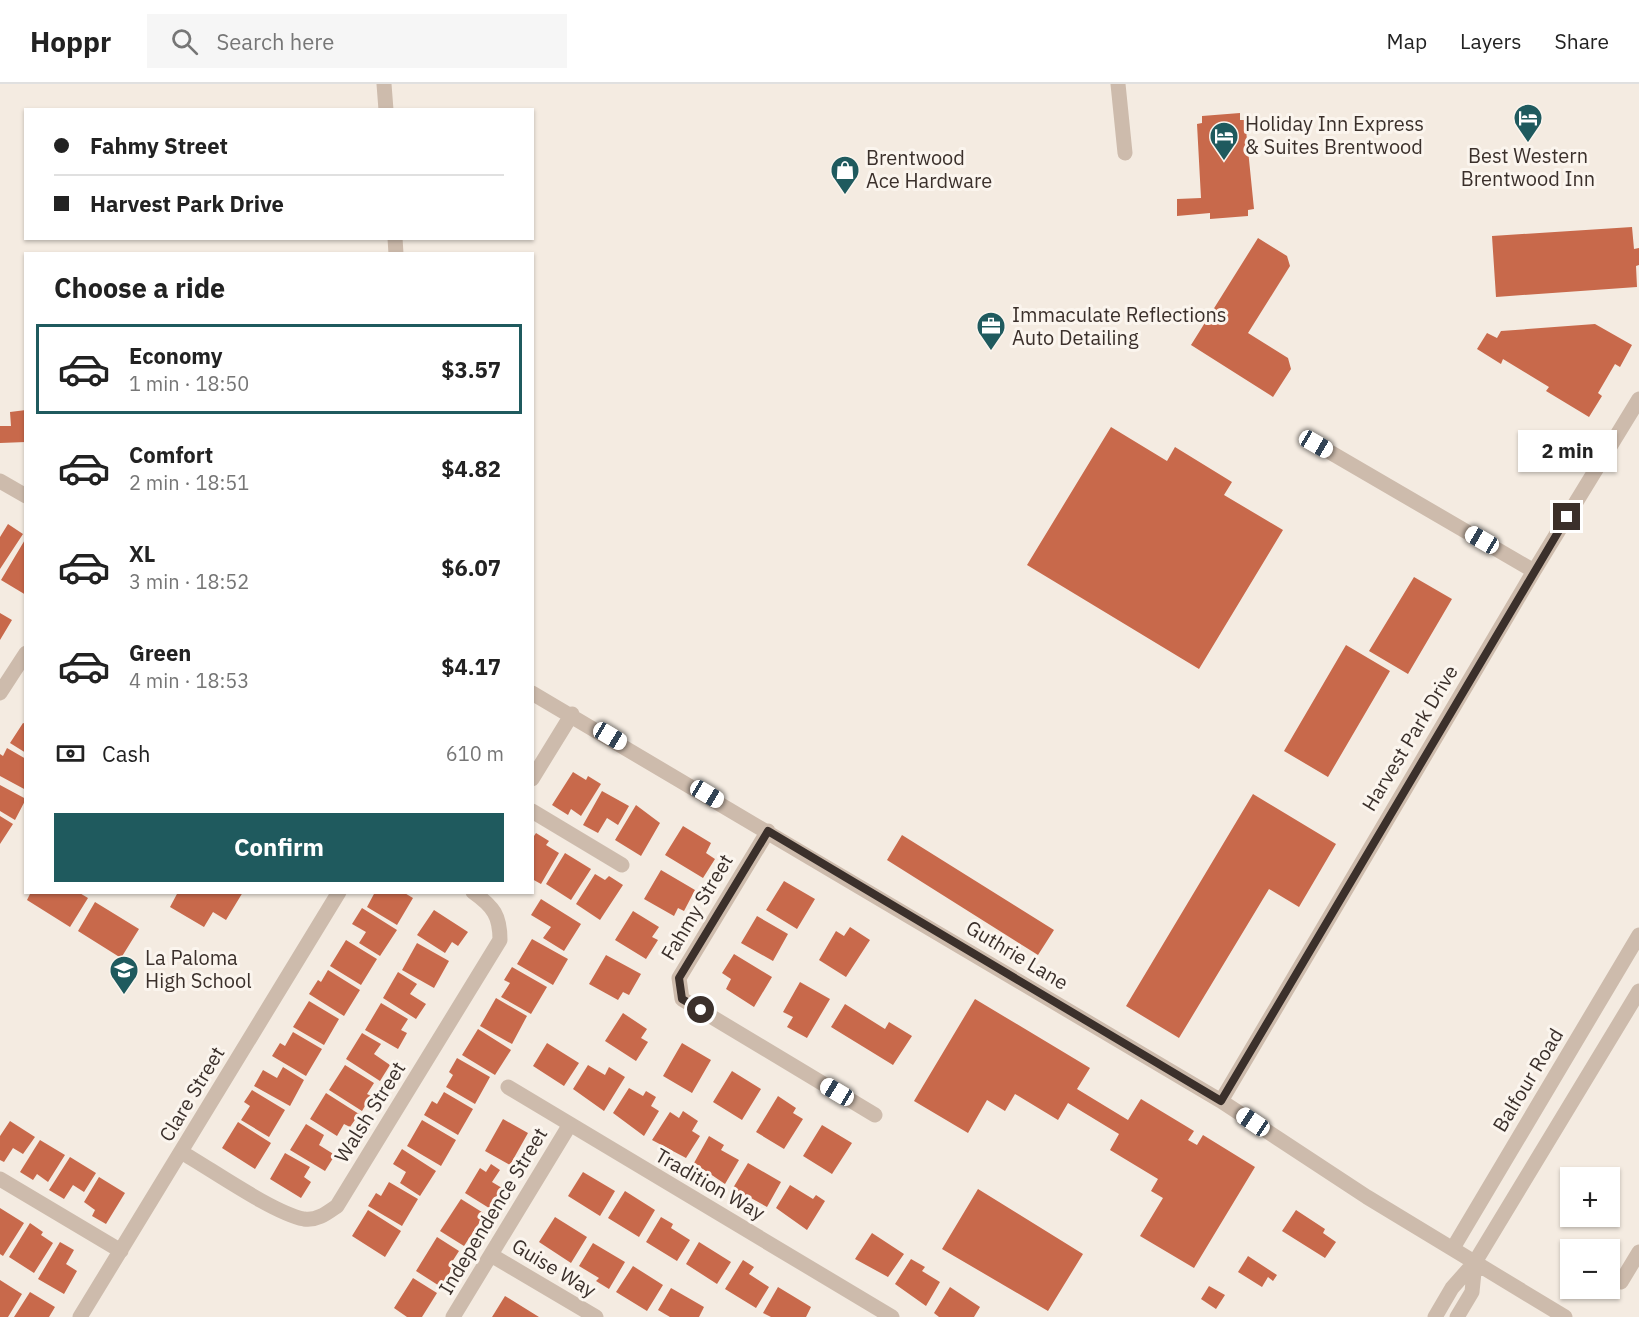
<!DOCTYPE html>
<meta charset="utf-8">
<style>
:root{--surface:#fff;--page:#f6f6f6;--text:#222;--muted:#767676;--line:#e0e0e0;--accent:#1f5a5e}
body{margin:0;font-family:"IBM Plex Sans",sans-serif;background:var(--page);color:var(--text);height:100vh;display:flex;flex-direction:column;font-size:22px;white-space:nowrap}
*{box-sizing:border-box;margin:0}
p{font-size:20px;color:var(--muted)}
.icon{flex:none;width:33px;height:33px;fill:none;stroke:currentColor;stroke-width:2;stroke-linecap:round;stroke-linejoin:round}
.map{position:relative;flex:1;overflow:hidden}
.sheet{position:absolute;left:24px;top:168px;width:510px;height:642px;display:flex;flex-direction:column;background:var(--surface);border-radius:0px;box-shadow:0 2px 4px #0004}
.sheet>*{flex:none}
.hud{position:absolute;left:24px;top:24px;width:510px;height:132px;border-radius:0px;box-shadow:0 2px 4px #0004;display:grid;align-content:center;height:132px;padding:0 30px;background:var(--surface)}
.controls{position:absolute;left:1560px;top:1083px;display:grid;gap:12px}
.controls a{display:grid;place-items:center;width:60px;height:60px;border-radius:0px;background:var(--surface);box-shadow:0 2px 4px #0004;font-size:30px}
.end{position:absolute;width:27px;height:27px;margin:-14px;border:8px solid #3b302b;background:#fff;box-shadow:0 0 0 3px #fff}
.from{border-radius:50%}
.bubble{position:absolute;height:42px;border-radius:0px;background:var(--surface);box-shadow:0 2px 4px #0004;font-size:20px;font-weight:700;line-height:42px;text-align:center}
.car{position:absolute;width:18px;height:36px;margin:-18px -9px;border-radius:8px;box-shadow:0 0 4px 2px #0007;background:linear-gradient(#fff 24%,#345 0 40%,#fff 0 76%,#345 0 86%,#fff 0)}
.hud b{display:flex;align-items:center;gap:21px;height:57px;font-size:22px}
.hud b+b{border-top:2px solid var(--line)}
.hud i{width:15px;height:15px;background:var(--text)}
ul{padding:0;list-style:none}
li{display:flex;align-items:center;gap:18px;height:90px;margin:0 12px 9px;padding:0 18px;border:3px solid transparent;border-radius:0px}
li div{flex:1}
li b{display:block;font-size:22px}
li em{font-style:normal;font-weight:700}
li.selected{border-color:var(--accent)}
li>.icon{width:54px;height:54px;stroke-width:1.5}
h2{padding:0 30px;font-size:27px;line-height:72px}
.pay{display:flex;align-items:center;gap:15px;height:66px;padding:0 30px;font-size:22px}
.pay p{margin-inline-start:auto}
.primary-button{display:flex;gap:12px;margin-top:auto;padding:12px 30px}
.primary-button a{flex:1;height:69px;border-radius:0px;background:var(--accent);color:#fff;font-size:24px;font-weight:700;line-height:69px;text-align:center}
header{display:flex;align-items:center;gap:36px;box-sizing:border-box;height:84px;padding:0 30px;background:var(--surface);border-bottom:2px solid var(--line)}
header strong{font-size:28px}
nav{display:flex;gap:33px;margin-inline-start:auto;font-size:21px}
.search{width:420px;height:54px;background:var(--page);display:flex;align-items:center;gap:15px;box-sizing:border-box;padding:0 21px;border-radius:0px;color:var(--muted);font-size:22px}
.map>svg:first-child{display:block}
.building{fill:#c8694b}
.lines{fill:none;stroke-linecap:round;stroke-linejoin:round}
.minor{stroke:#cdbbac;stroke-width:15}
.route{stroke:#3b302b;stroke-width:8}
.labels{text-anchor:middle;stroke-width:6;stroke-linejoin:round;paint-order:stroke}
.poi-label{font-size:20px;fill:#3b302b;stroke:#fbf5ee;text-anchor:start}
.street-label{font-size:20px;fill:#3b302b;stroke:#fbf5ee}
</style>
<header>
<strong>Hoppr</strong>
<div class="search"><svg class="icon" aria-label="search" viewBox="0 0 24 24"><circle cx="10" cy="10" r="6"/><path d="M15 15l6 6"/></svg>Search here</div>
<nav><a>Map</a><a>Layers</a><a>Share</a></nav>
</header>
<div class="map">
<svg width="1639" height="1233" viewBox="0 0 1639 1233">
<rect width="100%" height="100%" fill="#f4ebe1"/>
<path class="building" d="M1240,29V36H1245L1254,125L1248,126V132L1210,135V129L1177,132V115L1201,114L1197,40L1202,39V32Z
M1632,143L1634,165L1639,164V181L1636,182L1637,203L1496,213L1492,152Z
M1258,154L1287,172L1290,182L1248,249L1288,274L1291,285L1273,313L1191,261Z
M1595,240L1632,261L1620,283L1615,280L1598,309L1602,312L1589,333L1546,307L1549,303L1503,275L1501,280L1477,265L1487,249L1497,254L1501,247Z
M26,326V358L0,359V342H11L10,328Z
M1111,343L1167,377L1175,363L1232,398L1224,411L1283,446L1199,585L1027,481Z
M8,440L23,450L0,485V453Z
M26,454V511L1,496Z
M1414,493L1452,515L1408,590L1369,567Z
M0,529L12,536L0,556Z
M1346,561L1390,587L1328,693L1284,667Z
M23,639L26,640V669L10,659Z
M7,664L26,675V706L0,692V670L3,672Z
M573,688L586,696L588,692L601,700L581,732L571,725L568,731L552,721Z
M0,701L26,715L15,736L0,727Z
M602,707L629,722L618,741L607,734L598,749L583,741Z
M1253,710L1336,760L1299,823L1269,805L1179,954L1126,922Z
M636,721L660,739L641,772L615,756Z
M0,732L13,740L0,760Z
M683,742L711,759L706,769L715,775L703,794L665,771Z
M536,749L549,757L546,761L559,769L541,800L532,795V755Z
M902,751L1054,846L1038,871L887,776Z
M565,769L591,785L571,816L546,800Z
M661,786L695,806L684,827L678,824L674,832L644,815Z
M595,790L605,796L609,792L623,801L600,836L576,820Z
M784,797L815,815L797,845L766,826Z
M31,808H78L88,814L70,843L27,816Z
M178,808H243L226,836L213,828L204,843L170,823Z
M375,808H403L413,814L397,841L367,823Z
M541,815L581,840L564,867L543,854L551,843L531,831Z
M95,818L139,845L121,874L78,847Z
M362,824L397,846L380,872L359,859L366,848L352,840Z
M434,826L468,848L458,862L452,858L445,869L417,851Z
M633,827L659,843L652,853L658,856L646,875L615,856Z
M757,832L788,850L773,877L741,859Z
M850,843L870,856L846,893L819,876L836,847L844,852Z
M532,855L568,875L553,901L517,880Z
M346,856L377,875L361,901L330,882Z
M417,859L449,877L434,904L402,886Z
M734,870L772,893L754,923L726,905L731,895L722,889Z
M606,871L641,890L629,911L623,908L618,916L589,900Z
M512,883L547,903L531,930L501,913L510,899L504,896Z
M328,886L360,906L344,932L309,910L318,896L321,898Z
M398,888L417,900L410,910L426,920L416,935L383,914Z
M800,898L830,915L807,954L787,943L793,933L783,928Z
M496,914L527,932L512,960L480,942Z
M975,915L1090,984L1077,1005L1128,1036L1141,1015L1194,1047L1188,1056L1197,1061L1203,1051L1255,1083L1194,1184L1140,1152L1163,1114L1151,1107L1158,1095L1110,1066L1119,1050L1068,1019L1058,1036L1015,1010L1005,1027L987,1016L968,1049L914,1017Z
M309,917L339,935L324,961L293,943Z
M381,919L408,935L401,946L407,949L398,965L365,946Z
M845,920L885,945L889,938L912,952L893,981L831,943Z
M623,929L647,945L641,954L648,958L636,977L605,957Z
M478,945L511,966L495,991L462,971Z
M293,948L322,965L306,992L272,972L280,959L285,962Z
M362,949L381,960L374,970L390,981L380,997L346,975Z
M547,959L579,979L564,1002L533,982Z
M682,959L711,976L692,1009L663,992Z
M457,974L490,993L475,1020L446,1003L453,991L449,988Z
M345,981L374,999L367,1010L371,1012L362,1027L329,1006Z
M588,981L605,991L609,983L625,993L604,1027L573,1005Z
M283,983L304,996L290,1022L254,1002L263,986L277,994Z
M732,987L761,1005L742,1036L713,1018Z
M629,1004L643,1012L646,1007L656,1013L651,1022L659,1027L644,1052L613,1029Z
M252,1006L285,1026L269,1053L241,1036L250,1022L244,1018Z
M444,1008L473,1025L458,1051L424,1031L432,1017L437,1020Z
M326,1009L359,1030L350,1043L344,1040L337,1052L310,1035Z
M778,1012L796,1024L793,1029L803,1035L784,1065L756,1048Z
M683,1027L698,1037L692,1047L700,1052L686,1074L652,1056L670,1028L679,1034Z
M503,1035L528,1049L510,1081L485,1067Z
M422,1036L456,1056L441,1082L407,1062Z
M10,1037L35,1053L23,1070L13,1064L4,1078L0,1076V1052Z
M238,1038L271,1059L255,1085L222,1064Z
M306,1040L324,1051L319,1061L335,1071L325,1087L290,1066Z
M822,1041L852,1059L832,1090L803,1072Z
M709,1052L724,1061L721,1066L739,1076L725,1100L694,1079Z
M40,1056L65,1071L48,1098L37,1090L33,1096L20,1088Z
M402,1065L436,1087L420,1112L400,1099L406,1088L393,1080Z
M285,1069L310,1083L304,1093L311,1098L301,1114L270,1095Z
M70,1073L96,1089L84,1108L73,1101L64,1115L49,1106Z
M748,1079L781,1098L767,1123L733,1104Z
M491,1080L500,1086L492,1098L502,1104L489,1124L465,1109L480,1084L486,1088Z
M583,1088L615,1107L600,1132L568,1112Z
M99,1093L125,1109L106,1140L92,1132L95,1126L84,1118Z
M389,1098L418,1115L402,1142L368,1122L376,1109L381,1112Z
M790,1101L813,1115L816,1111L825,1117L807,1146L776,1124Z
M978,1105L1083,1170L1048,1227L942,1165Z
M625,1107L655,1126L639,1153L608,1134Z
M461,1115L485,1130L464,1162L440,1147Z
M0,1124L24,1139L3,1172L0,1170Z
M368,1126L401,1147L385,1173L352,1152Z
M1296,1126L1325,1145L1323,1149L1336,1158L1325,1174L1282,1147Z
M555,1133L587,1153L571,1179L539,1158Z
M661,1133L673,1140L671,1144L690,1156L677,1177L646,1158Z
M30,1139L43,1148L41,1151L53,1159L34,1189L9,1173Z
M872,1149L904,1170L888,1193L855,1175Z
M437,1153L459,1167L450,1181L453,1183L441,1203L416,1187Z
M60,1158L74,1166L66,1180L77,1187L64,1210L38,1195Z
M699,1158L731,1178L717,1200L686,1180Z
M593,1159L625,1178L609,1205L596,1197L599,1194L579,1182Z
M1248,1172L1277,1191L1273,1197L1268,1193L1262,1203L1238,1188Z
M911,1175L925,1183L922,1187L940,1198L926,1222L895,1200Z
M743,1176L754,1183L749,1190L769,1203L756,1224L725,1205Z
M633,1182L663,1201L647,1227L616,1208Z
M413,1194L437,1209L422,1233H407L394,1224Z
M0,1196L22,1210L8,1233H0Z
M1209,1202L1225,1211L1216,1225L1201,1215Z
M778,1203L811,1223L806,1233H771L763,1229Z
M950,1203L980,1223L974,1233H939L934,1229Z
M671,1204L704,1223L699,1233H670L658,1226Z
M30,1208L55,1223L49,1233H14Z
M505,1212L539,1233H492Z"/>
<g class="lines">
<path class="minor" d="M384,0L386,26
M1118,0L1125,69
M395,154L396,170
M1316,360L1534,487
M0,397L26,412
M0,609L26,569
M532,609L1221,1017L1367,1113L1565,1233
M532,695L572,630
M532,727L622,781
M768,747L679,894L682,915L875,1031
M508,1003L892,1233
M1221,1017L1534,487L1639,315
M181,1068C211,1085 273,1129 304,1135C317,1137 327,1129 337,1122L500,856C500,832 494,823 473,808
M0,1095L121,1167
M1453,1164L1639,851
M491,1171L596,1233
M1621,1198L1639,1168
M80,1233L339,808
M453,1233L569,1042
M1435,1233L1452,1204L1475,1178L1639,907
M1457,1233L1472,1208L1475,1178"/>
</g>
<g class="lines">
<path class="route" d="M701,926L682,915L679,894L768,747L1221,1017L1567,433"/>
</g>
<defs>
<g id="hotel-pin" transform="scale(1.5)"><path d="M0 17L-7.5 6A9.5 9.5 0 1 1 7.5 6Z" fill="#1f5a5e" stroke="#fbf5ee"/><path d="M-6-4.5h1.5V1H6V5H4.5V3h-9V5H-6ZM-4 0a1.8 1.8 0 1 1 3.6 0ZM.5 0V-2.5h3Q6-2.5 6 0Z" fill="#fff"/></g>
<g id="shop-pin" transform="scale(1.5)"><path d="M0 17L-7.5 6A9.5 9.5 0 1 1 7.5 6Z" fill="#1f5a5e" stroke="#fbf5ee"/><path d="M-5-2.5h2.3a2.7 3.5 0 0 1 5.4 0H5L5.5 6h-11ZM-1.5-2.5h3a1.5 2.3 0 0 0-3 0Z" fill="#fff"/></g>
<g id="office-pin" transform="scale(1.5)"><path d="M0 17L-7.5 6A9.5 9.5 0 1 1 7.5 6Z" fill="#1f5a5e" stroke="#fbf5ee"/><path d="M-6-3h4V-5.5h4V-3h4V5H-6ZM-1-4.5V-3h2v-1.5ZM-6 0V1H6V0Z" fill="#fff"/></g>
<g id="school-pin" transform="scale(1.5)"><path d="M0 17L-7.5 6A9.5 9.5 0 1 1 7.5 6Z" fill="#1f5a5e" stroke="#fbf5ee"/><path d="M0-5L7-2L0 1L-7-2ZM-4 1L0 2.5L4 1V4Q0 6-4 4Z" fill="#fff"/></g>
</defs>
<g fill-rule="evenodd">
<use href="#hotel-pin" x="1528" y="34"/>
<use href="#hotel-pin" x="1224" y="52"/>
<use href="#shop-pin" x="845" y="86"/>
<use href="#office-pin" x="991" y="242"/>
<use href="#school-pin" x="124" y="886"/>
</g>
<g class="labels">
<g class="poi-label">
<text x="1245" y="47">Holiday Inn Express<tspan x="1245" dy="23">&amp; Suites Brentwood</tspan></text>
<text x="1528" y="79" text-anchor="middle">Best Western<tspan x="1528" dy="23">Brentwood Inn</tspan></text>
<text x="866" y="81">Brentwood<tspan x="866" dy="23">Ace Hardware</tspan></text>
<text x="1012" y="238">Immaculate Reflections<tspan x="1012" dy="23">Auto Detailing</tspan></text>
<text x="145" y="881">La Paloma<tspan x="145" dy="23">High School</tspan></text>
</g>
<g class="street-label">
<text transform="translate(1410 654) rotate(-59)" y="7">Harvest Park Drive</text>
<text transform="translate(697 823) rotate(-59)" y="7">Fahmy Street</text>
<text transform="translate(1017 871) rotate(31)" y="7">Guthrie Lane</text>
<text transform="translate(1528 996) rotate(-59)" y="7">Balfour Road</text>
<text transform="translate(192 1010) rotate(-59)" y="7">Clare Street</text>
<text transform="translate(370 1028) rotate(-58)" y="7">Walsh Street</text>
<text transform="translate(710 1100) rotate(30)" y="7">Tradition Way</text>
<text transform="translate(493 1127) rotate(-59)" y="7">Independence Street</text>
<text transform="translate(554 1184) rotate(31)" y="7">Guise Way</text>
</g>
</g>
</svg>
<div class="controls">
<a>+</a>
<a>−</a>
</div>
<i class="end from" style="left:701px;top:926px"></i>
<i class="end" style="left:1567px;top:433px"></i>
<div class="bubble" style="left:1518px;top:346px;width:99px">2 min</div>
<i class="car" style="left:1316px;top:360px;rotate:120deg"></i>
<i class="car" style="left:1482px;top:456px;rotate:300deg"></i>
<i class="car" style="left:610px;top:652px;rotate:121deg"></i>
<i class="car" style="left:707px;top:710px;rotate:121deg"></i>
<i class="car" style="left:837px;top:1008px;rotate:301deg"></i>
<i class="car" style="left:1253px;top:1038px;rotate:304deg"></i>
<div class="hud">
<b><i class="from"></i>Fahmy Street</b>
<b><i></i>Harvest Park Drive</b>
</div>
<section class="sheet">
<h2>Choose a ride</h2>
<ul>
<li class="selected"><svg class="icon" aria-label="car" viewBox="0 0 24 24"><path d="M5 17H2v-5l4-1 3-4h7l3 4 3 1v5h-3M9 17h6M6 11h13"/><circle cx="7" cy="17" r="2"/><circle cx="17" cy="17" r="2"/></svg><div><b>Economy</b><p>1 min · 18:50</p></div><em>$3.57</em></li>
<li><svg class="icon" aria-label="car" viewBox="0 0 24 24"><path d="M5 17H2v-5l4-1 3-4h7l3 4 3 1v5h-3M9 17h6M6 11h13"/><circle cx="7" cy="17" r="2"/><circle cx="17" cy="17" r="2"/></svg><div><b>Comfort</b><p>2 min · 18:51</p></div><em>$4.82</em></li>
<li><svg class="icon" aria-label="car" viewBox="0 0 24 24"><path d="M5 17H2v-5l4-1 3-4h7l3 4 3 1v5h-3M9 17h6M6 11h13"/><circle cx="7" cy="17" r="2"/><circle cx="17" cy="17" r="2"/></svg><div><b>XL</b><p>3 min · 18:52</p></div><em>$6.07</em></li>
<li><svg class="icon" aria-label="car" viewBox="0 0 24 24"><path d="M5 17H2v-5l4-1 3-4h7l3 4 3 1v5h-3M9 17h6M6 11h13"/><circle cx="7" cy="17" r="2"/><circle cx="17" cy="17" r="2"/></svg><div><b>Green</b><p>4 min · 18:53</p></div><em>$4.17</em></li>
</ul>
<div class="pay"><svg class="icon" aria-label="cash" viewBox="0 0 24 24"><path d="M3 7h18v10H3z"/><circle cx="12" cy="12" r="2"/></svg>Cash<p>610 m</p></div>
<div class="primary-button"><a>Confirm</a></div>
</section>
</div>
